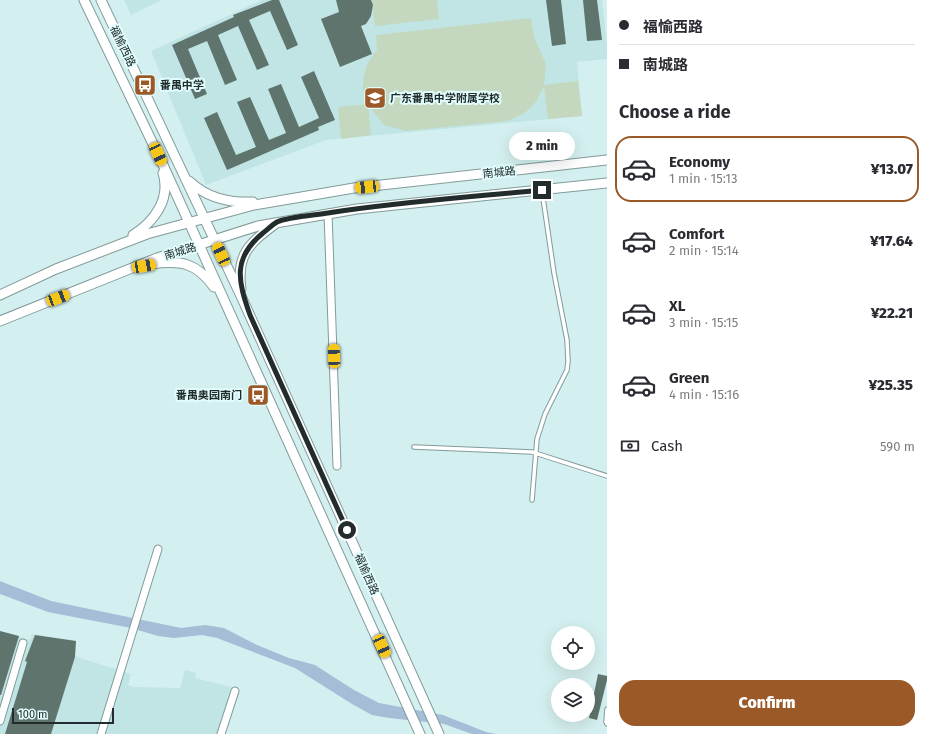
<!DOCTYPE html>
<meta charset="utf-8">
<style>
:root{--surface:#fff;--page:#f2f2f3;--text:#2b2b33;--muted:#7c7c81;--line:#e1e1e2;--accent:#9b5927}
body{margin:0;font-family:"Fira Sans","Noto Sans SC",sans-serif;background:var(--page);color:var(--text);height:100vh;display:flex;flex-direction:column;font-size:15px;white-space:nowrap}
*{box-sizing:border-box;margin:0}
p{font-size:13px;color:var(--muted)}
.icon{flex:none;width:22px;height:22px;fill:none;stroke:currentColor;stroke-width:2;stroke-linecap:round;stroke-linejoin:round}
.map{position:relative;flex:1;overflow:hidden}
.side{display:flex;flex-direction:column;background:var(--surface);width:320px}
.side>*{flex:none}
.top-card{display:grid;align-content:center;height:88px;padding:0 12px;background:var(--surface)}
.controls{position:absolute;left:551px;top:626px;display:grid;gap:8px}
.controls a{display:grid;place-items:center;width:44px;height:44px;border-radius:50%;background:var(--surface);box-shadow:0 4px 16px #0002;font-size:20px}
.scale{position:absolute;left:12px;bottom:10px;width:102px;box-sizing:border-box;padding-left:4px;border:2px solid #222c2c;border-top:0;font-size:11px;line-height:14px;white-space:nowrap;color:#222c2c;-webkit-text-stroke:3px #e1fcfc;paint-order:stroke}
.end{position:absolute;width:18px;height:18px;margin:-9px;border:5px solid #222c2c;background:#fff;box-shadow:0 0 0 2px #fff}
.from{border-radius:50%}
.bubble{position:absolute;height:28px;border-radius:14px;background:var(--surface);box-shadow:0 4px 16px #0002;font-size:13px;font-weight:800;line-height:28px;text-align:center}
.car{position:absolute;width:12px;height:24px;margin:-12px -6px;border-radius:5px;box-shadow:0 0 3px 1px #0007;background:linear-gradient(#f5c518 24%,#345 0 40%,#f5c518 0 76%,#345 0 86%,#f5c518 0)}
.top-card b{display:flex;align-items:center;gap:14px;height:38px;font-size:15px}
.top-card b+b{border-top:1px solid var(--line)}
.top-card i{width:10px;height:10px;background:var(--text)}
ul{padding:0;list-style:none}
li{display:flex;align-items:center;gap:12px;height:66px;margin:0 8px 6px;padding:0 4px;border:2px solid transparent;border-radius:16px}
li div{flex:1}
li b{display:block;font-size:15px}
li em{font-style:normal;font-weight:800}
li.selected{border-color:var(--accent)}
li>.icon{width:36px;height:36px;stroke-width:1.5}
h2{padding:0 12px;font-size:18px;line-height:48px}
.pay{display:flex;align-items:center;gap:10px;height:44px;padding:0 12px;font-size:15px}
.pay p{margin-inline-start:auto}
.primary-button{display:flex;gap:8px;margin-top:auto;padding:8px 12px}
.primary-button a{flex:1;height:46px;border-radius:16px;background:var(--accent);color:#fff;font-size:16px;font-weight:800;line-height:46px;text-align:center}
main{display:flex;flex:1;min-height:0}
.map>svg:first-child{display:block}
.built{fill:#c1e5e5}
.green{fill:#c3d8be}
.water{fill:#a6bdd8}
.building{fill:#5f746c}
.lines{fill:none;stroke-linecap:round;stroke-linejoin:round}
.service-casing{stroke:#829b9b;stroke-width:5.5}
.minor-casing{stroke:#829b9b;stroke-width:9}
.tertiary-casing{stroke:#829b9b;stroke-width:11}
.service{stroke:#fff;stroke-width:3.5}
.minor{stroke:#fff;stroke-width:7}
.tertiary{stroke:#fff;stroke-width:9}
.route{stroke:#222c2c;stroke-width:5}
.labels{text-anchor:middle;stroke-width:4;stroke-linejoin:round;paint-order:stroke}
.street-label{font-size:11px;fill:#222c2c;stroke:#e1fcfc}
.poi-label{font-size:11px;font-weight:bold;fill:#222c2c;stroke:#e1fcfc;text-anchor:start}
</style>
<main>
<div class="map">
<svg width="607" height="734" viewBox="0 0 607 734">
<rect width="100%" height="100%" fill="#d4efef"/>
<path class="built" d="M124,0H162L131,15Z
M262,0H602L607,44V59L577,62L582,116L326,140L206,185L151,51Z
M0,631L30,640L32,634L76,641L74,656L131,674L128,685L133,687L180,688L185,670L196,673L195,678L231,687L217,734H0Z"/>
<path class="green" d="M372,0H437L439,19L375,26Z
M531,18L534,37L546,64L544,85L578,81L582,116L548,119L544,86L536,102L525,113L507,121L406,131L384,125L368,105L371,135L341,139L338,107L368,104C358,85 364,65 377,50L376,35Z"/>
<path class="water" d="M0,581L51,601L181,628L205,625L224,628L257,645L289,658L315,665L354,690L379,703L443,715L486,732L496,734H472L444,724L389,718L372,715L352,704L295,668L217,638L202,635L174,638L158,636L131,628L48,612L0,594Z"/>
<path class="building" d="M272,0H279L298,45L287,50L270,11L249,20L269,65L257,70L238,26L218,35L237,80L225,85L207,41L188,49L207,94L195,99L172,45L234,17L233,15Z
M336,0H371L373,5L371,16L366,24L361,26L372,54L340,67L321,19L339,12Z
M546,0H561L566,44L552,46Z
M583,0H597L602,40L587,41Z
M314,71L335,120L318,127L319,130L227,170L204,118L217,112L236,155L256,147L237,102L250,97L269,140L286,133L268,89L281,84L299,127L319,118L301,77Z
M0,631L19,636L1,695H0Z
M35,635L76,641L75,657L51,734H5L27,662L25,661Z
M598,674L607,676V680L597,720L589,718Z"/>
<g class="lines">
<g class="service-casing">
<path id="service" d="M414,447L532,452L607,476
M532,500L537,439L545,414L567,370L568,361L567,340L554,273L542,191
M607,709L606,722L607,724"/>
</g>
<g class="minor-casing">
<path id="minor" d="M328,213L337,466
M0,721L23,643
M101,734L158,549
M221,734L235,691"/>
</g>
<g class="tertiary-casing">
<path id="tertiary" d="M84,0L164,167L420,734
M101,0L241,296L439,734
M189,181C207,198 228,203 253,202
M133,235C154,222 171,199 163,173
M151,264C180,260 196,262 214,287
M241,289C236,254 250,243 275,224
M0,295L56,269L147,234L254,205L354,188L607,160
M0,321L157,258L258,226L357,209L607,183"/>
</g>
<use href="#service" class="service"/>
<use href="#minor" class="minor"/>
<use href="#tertiary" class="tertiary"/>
</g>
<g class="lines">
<path class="route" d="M347,530L250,315C238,281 232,258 263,233C267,230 272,225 277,222C287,217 316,215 328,213C399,202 471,197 542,190"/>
</g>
<defs>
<g id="bus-square" transform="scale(1.15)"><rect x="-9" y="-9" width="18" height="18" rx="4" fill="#9b5927" stroke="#e1fcfc"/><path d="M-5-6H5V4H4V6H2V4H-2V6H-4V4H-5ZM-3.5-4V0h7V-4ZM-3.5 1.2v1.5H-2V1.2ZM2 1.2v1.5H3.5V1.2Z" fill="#fff"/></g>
<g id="school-square" transform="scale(1.15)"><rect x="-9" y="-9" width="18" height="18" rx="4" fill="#9b5927" stroke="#e1fcfc"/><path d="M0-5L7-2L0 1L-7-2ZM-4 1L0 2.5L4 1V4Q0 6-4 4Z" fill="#fff"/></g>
</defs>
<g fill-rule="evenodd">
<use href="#bus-square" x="145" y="85"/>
<use href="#school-square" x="375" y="98"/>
<use href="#bus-square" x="258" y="395"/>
</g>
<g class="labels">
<g class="street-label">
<text transform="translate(123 46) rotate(64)" y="4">福愉西路</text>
<text transform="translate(499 172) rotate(-6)" y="4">南城路</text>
<text transform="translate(180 251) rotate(-17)" y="4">南城路</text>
<text transform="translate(367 574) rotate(66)" y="4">福愉西路</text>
</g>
<g class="poi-label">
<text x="160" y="89">番禺中学</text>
<text x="390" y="102">广东番禺中学附属学校</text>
<text x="242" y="399" text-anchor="end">番禺奥园南门</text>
</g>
</g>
</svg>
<div class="controls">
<a><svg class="icon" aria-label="locate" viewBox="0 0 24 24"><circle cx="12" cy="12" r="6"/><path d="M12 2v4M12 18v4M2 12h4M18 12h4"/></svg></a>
<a><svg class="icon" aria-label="layers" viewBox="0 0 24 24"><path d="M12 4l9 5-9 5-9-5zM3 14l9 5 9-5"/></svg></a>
</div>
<div class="scale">100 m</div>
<i class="end from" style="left:347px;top:530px"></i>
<i class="end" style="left:542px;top:190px"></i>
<div class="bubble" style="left:509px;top:132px;width:66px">2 min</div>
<i class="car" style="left:158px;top:154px;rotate:155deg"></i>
<i class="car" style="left:367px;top:187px;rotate:264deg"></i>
<i class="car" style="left:221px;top:254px;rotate:335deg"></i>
<i class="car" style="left:144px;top:266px;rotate:80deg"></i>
<i class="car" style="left:58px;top:298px;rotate:69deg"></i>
<i class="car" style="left:334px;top:356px;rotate:358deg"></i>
<i class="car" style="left:382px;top:646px;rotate:156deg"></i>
</div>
<section class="side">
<div class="top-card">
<b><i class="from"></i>福愉西路</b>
<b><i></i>南城路</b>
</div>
<h2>Choose a ride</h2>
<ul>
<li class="selected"><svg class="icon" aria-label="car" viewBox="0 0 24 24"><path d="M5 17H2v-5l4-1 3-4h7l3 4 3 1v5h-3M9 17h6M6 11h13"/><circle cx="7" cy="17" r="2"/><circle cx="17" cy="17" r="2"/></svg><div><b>Economy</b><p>1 min · 15:13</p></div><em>¥13.07</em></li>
<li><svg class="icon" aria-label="car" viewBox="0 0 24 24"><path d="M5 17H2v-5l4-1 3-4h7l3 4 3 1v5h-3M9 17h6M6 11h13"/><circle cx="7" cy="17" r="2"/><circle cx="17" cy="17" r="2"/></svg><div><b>Comfort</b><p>2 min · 15:14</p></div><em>¥17.64</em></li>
<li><svg class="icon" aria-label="car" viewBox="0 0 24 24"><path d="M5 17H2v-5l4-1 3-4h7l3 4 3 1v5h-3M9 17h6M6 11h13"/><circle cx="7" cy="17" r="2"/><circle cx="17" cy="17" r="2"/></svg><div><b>XL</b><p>3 min · 15:15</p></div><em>¥22.21</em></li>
<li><svg class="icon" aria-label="car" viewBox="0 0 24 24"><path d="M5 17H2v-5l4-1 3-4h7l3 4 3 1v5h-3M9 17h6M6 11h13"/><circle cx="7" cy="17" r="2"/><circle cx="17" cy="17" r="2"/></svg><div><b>Green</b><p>4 min · 15:16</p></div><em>¥25.35</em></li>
</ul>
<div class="pay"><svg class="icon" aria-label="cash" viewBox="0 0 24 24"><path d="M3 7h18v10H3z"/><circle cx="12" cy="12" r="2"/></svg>Cash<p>590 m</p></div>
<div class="primary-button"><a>Confirm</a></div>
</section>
</main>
